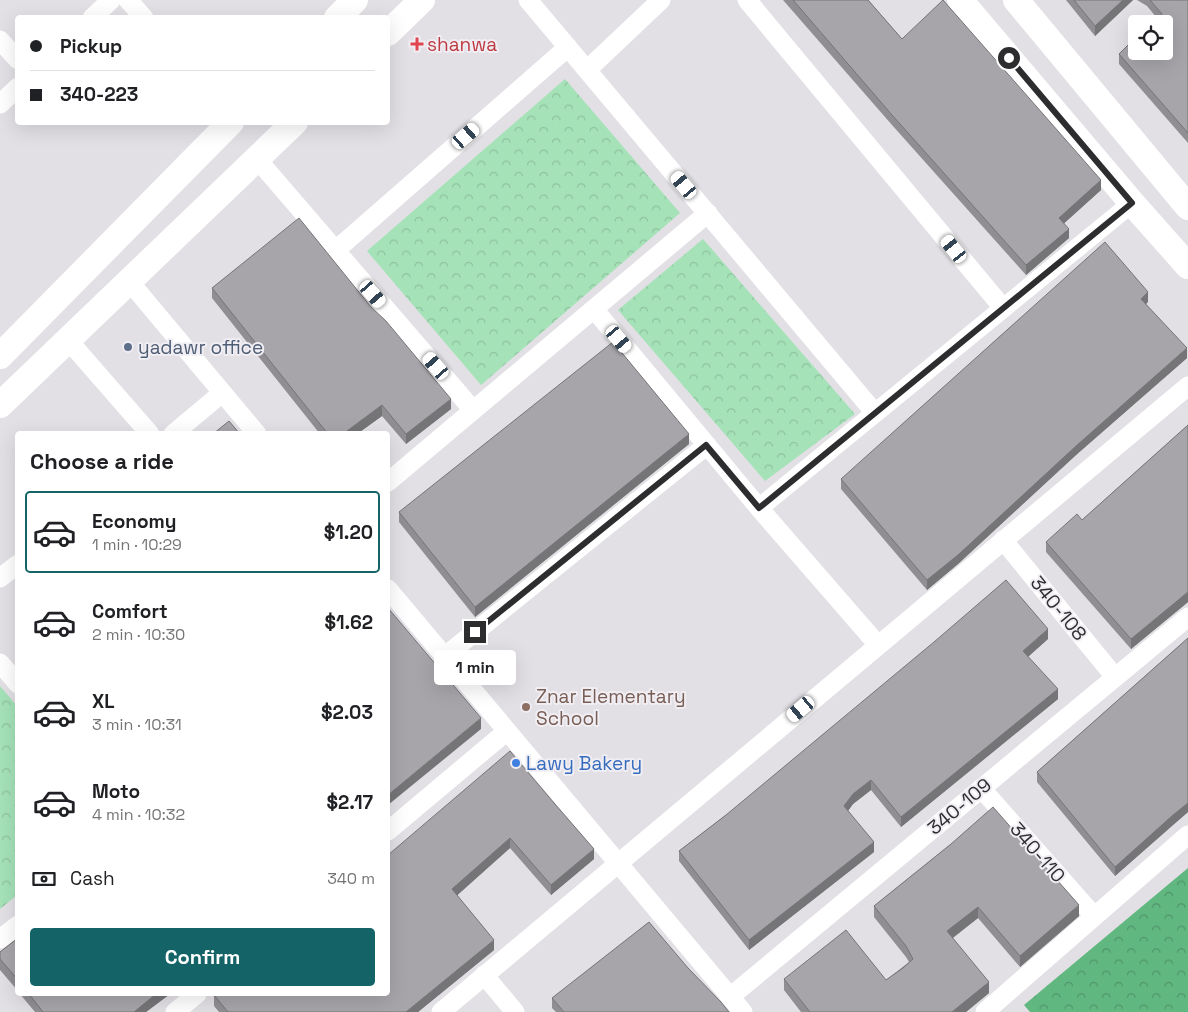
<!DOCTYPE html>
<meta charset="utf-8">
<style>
:root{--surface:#fff;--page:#f6f6f6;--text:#202124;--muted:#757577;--line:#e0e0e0;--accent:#146467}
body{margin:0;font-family:"Space Grotesk",sans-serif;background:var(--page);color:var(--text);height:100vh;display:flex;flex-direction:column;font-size:19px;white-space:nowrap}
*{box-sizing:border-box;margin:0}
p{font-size:16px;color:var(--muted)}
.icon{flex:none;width:28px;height:28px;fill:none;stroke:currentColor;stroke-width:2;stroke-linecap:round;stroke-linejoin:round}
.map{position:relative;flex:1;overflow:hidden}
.side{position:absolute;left:15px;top:431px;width:375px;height:565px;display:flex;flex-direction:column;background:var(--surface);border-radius:5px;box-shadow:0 5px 20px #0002}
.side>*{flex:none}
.guide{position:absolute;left:15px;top:15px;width:375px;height:110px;border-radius:5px;box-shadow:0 5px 20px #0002;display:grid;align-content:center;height:110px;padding:0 15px;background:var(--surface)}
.buttons{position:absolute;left:1128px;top:15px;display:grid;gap:10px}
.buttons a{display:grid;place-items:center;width:45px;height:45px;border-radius:5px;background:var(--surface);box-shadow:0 5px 20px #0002;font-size:25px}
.end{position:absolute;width:22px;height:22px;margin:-11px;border:6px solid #2d2c2e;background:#fff;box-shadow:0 0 0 2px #fff}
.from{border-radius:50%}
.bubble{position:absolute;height:35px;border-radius:5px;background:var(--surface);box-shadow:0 5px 20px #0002;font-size:16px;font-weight:700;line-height:35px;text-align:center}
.car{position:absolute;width:15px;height:30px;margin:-15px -8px;border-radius:6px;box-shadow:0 0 4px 1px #0007;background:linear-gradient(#fff 24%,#345 0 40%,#fff 0 76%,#345 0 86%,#fff 0)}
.guide b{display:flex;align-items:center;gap:18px;height:48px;font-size:19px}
.guide b+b{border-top:1px solid var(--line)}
.guide i{width:12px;height:12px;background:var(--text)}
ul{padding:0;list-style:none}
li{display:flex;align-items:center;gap:15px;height:82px;margin:0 10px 8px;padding:0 5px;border:2px solid transparent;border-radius:5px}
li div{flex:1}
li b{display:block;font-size:19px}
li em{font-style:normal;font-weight:700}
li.selected{border-color:var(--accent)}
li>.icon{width:45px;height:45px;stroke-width:1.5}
h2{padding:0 15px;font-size:22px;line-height:60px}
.pay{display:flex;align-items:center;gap:12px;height:55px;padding:0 15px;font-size:19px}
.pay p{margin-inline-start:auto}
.action{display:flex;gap:10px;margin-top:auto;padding:10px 15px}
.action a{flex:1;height:58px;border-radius:5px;background:var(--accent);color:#fff;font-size:20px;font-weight:700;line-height:58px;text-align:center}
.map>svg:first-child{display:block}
.forest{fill:url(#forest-crowns)}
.park{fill:url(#park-crowns)}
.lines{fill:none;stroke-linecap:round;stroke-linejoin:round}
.street{stroke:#fff;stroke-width:19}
.secondary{stroke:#fff;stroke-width:26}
.wall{fill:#908e92}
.shaded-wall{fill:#757477}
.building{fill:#a7a5aa;stroke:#757477}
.route{stroke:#2d2c2e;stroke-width:6}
.health-dot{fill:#e0444e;stroke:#f0edf3;stroke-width:2}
.service-dot{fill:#5c6f8a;stroke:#f0edf3;stroke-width:2}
.education-dot{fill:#8d6e63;stroke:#f0edf3;stroke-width:2}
.shop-dot{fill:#3f7fe0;stroke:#f0edf3;stroke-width:2}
.labels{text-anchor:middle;stroke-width:4;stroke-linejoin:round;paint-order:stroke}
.health-label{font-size:19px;fill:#be3a42;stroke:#f0edf3;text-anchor:start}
.service-label{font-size:19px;fill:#4e5e75;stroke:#f0edf3;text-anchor:start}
.street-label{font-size:19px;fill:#2d2c2e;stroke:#f0edf3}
.education-label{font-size:19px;fill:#785e54;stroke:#f0edf3;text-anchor:start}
.shop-label{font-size:19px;fill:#366cbe;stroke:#f0edf3;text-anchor:start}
</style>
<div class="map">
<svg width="1188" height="1012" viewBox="0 0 1188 1012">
<defs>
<pattern id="forest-crowns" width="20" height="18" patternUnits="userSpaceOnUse" patternTransform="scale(1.25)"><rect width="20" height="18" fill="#60b780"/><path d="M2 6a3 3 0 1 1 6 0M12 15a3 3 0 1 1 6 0" fill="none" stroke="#509569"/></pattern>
<pattern id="park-crowns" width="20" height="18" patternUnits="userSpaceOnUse" patternTransform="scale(1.25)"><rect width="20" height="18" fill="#a5e2b8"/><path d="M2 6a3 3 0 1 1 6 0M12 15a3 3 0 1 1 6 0" fill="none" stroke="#8ec29e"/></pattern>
</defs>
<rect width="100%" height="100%" fill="#e2e0e5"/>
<path class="forest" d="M1188,868V1012H1030L1024,1005Z"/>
<path class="park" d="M565,79L680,213L481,385L367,251Z
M703,239L855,414L765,481L618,310Z
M0,686L18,707L17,895L0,909Z"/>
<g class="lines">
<path class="street" d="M128,0L144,18
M528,0L875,413
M747,0L1003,308
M92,18L111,0
M0,40L18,60
M587,70L661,0
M0,104L18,87
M257,159L473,410
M336,250L568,47
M129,281L257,434
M594,309L759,508L878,645
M68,340L150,434
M173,434L222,393
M388,482L708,213
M759,508L1132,203
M1003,540L1115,677
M0,578L18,564
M388,589L743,1012
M444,657L707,445
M0,663L18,684
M981,788L1094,916
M388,831L507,731
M0,939L18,925
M484,975L515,1012
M730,997L1188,617
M175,1012L197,994
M441,1012L1188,386
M985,1012L1188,835"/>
<path class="secondary" d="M960,0L1132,203L1188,266
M1016,0L1188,207
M337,18L355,0
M388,33L422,0
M0,356L231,122
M0,405L295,122"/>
</g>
<path class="wall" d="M783,0H868L902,39L1101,190L1064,223L1069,238L1026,275L892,125Z
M1066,0H1133L1095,36Z
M1137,0H1188V143L1119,64V54L1157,18L1147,6Z
M212,288L451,409L406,444L382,416L357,434H320L212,298Z
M1148,302L1146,304L1187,358L1076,455L958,564L927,590L841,489V479Z
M1188,425V602L1131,649L1046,552V542L1082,520Z
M689,444L475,617L399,522V512Z
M1188,638V812L1173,825L1115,876L1037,782V772Z
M1048,639L1028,657L1058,699L901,827L871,790L853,804L848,811L874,852L749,950L679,861V851L726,815Z
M554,803L594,859L551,895L510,848L457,895L494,950L418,1012H219L214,1006V995L388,994V855Z
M951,844L1079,916L1020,967L978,918L953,938L989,993L966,1012H801L784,990V979L886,980L909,962L906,957L874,917V906Z
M18,938V991L0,970V952Z
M688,968L729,1012H556L552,1008V998Z
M20,994H170L146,1012H35Z"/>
<path class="shaded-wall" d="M1123,0H1133L1095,36V26Z
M1101,180V190L1059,228V218Z
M1069,229V238L1026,275V265Z
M1148,292V302L1141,309V299Z
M1187,348V358L1076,455L958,564L927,590V580L1076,446Z
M451,399V409L406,444V434Z
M382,405V416L357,434H343Z
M689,434V444L475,617V607Z
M1188,592V602L1131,649V639Z
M1048,629V639L1023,661V651Z
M1058,689V699L901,827V817Z
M481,718V729L388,805V795Z
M871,780V790L853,804L844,816V806L853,794Z
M1188,803V812L1173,825L1115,876V867L1173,815Z
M510,838V848L452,900V889Z
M874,842V852L749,950V940Z
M594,849V859L551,895V885Z
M1079,905V916L1020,967V956Z
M978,907V918L947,942V931Z
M494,940V950L418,1012H406Z
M989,982V993L966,1012H952Z
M156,994H170L146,1012H134Z"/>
<path class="building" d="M793,0H868L902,39L943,0L1101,180L1059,218L1069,229L1026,265L892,115Z
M1074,0H1123L1095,26Z
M1150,0H1188V133L1119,54L1136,37V51H1164V24H1151L1162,14Z
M299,218L371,307L386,321L451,399L406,434L382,405L343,434H328L212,288Z
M1105,242L1148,292L1141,299L1187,348L1076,446L958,555L927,580L841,479Z
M613,342L689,434L475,607L399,512Z
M229,421L240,434H213Z
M1188,425V592L1131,639L1046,542L1077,514L1082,520Z
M1006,580L1048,629L1023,651L1058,689L901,817L871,780L853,794L844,806L874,842L749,940L679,851L726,815L934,642Z
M388,608L481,718L388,795Z
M1188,638V803L1173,815L1115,867L1037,772Z
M510,751L554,803L594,849L551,885L510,838L452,889L494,940L406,1012H228L214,995L216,994H388V855Z
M993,807L1079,905L1020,956L978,907L947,931L989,982L952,1012H810L784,979L846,930L886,980L903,968L913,959L906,946L874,906L951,844Z
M649,922L688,968L721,1002L729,1012H564L552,998Z
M18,938V980L0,959V952Z
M29,994H156L134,1012H43Z"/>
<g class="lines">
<path class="route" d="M475,632L706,445L759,508L1132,203L1009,58"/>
</g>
<path class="health-dot" d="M414.5 36.5h5v5h5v5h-5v5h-5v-5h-5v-5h5z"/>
<circle class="service-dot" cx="128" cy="347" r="5"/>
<circle class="education-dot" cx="526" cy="707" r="5"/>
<circle class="shop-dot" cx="516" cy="763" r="5"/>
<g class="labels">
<g class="health-label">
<text x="427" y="51">shanwa</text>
</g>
<g class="service-label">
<text x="138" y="354">yadawr office</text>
</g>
<g class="street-label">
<text transform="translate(1059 608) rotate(51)" y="7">340-108</text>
<text transform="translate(959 806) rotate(-40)" y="7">340-109</text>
<text transform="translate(1038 852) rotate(49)" y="7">340-110</text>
</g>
<g class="education-label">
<text x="536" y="703">Znar Elementary<tspan x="536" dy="22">School</tspan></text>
</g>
<g class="shop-label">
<text x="526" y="770">Lawy Bakery</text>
</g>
</g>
</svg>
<div class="buttons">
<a><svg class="icon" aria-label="locate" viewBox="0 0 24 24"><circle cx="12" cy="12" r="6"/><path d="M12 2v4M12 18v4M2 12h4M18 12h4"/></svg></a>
</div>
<i class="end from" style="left:1009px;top:58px"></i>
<i class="end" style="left:475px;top:632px"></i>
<div class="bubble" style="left:434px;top:650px;width:82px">1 min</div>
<i class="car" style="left:466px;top:136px;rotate:49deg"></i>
<i class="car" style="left:684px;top:185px;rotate:320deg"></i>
<i class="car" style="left:954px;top:249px;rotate:321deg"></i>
<i class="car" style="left:373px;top:294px;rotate:139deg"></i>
<i class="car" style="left:619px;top:339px;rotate:140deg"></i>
<i class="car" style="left:436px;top:366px;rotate:319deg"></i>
<i class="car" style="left:801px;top:709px;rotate:230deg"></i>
<div class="guide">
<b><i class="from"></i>Pickup</b>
<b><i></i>340-223</b>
</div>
<section class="side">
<h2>Choose a ride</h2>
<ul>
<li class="selected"><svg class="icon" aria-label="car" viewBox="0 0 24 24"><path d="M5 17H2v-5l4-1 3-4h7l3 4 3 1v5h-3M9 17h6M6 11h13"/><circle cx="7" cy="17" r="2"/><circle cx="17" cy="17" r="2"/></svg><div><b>Economy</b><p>1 min · 10:29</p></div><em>$1.20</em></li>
<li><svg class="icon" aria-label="car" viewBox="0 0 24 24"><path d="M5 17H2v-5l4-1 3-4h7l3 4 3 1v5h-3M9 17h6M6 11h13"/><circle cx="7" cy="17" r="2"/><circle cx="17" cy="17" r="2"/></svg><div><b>Comfort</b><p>2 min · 10:30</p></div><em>$1.62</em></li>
<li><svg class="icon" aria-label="car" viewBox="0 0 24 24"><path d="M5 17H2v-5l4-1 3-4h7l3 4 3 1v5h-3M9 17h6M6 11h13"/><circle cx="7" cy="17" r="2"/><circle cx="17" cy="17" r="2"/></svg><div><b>XL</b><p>3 min · 10:31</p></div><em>$2.03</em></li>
<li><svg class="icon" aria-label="car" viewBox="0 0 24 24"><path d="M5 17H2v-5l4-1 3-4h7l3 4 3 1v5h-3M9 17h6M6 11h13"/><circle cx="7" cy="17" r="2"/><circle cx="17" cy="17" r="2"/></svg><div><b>Moto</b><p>4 min · 10:32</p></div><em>$2.17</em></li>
</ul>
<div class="pay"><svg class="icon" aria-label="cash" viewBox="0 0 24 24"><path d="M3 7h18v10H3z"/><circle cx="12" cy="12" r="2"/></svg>Cash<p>340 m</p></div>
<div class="action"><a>Confirm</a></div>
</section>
</div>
